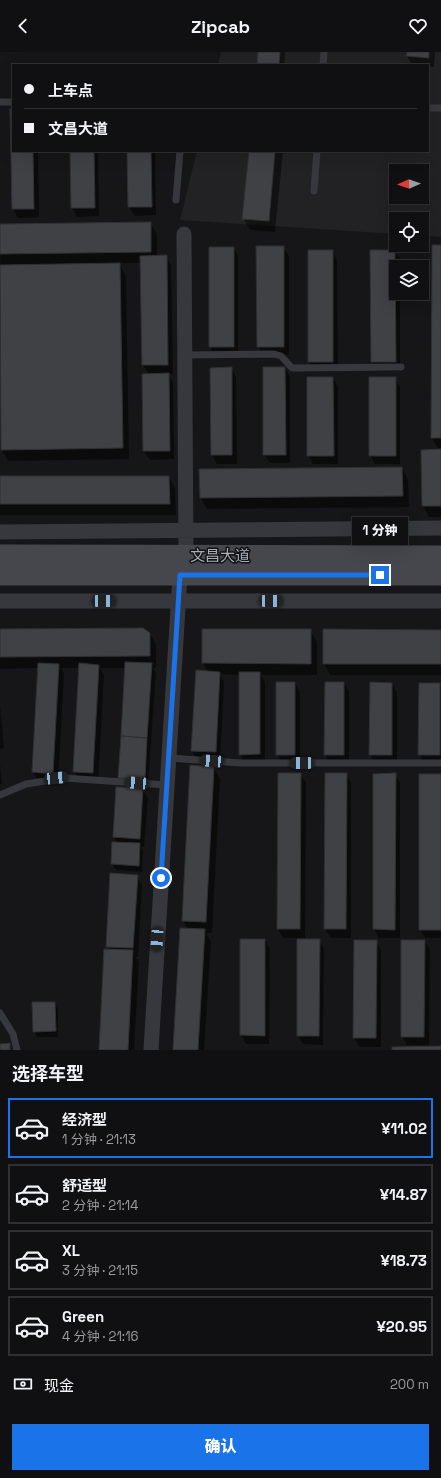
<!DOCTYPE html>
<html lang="zh">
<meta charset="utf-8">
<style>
:root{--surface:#101012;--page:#19191b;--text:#f1f3f6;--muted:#9c9d9f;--line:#303032;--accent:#1a73e8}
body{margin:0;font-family:"Space Grotesk","Noto Sans SC",sans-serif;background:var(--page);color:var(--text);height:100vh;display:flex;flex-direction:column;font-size:15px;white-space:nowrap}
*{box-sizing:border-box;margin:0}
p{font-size:13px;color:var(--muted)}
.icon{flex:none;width:22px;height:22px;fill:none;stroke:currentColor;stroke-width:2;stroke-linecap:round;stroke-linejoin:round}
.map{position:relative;height:998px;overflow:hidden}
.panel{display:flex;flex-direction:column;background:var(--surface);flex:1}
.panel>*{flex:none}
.top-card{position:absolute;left:12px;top:12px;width:417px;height:88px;border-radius:0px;box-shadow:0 4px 16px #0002,0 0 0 1px var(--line);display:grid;align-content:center;height:88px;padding:0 12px;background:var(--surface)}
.needle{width:26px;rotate:268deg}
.buttons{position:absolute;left:389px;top:112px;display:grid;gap:8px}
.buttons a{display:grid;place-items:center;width:40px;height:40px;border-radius:0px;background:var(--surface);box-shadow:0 4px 16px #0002,0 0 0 1px var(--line);font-size:20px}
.end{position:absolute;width:18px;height:18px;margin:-9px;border:5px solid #1a73e8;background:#fff;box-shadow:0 0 0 2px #fff}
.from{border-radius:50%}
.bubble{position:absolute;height:28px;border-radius:0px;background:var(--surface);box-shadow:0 4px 16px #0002,0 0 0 1px var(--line);font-size:13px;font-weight:800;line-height:28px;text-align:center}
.car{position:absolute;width:12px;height:24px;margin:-12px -6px;border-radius:5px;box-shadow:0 0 3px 1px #0007;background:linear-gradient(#222 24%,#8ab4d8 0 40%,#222 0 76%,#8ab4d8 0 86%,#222 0)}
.top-card b{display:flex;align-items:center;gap:14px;height:38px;font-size:15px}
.top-card b+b{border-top:1px solid var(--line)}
.top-card i{width:10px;height:10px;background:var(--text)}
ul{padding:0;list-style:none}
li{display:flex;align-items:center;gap:12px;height:60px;margin:0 8px 6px;padding:0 4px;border:2px solid var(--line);border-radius:0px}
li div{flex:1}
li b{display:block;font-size:15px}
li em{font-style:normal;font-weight:800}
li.current{border-color:var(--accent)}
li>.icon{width:36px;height:36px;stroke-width:1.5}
h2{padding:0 12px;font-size:18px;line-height:48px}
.pay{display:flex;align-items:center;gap:10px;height:44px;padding:0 12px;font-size:15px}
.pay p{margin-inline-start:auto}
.action{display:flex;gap:8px;margin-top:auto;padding:8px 12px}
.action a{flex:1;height:46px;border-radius:0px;background:var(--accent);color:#fff;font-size:16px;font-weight:800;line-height:46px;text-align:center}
header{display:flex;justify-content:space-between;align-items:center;height:52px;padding:0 12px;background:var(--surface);font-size:18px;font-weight:800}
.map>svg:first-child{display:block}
.built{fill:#222225;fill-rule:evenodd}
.shadow{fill:#0007}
.building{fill:#404145;stroke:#303034}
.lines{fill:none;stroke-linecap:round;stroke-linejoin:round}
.service{stroke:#37383d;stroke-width:7}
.minor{stroke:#37383d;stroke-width:15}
.secondary{stroke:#45474d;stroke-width:21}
.route{stroke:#1a73e8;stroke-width:5}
.labels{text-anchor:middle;stroke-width:3;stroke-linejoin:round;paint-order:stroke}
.street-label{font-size:15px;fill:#a8adb8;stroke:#111113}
</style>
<header><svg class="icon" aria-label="back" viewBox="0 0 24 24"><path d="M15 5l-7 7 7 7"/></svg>Zipcab<svg class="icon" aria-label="heart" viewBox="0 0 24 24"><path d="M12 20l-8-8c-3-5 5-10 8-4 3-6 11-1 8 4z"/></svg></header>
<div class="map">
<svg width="441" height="998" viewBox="0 0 441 998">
<rect width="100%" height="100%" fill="#161618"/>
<path class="built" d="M221,0H441V185L422,183V167H396V182L180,168L197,99H428V13H218ZM396,119H422V145H396Z"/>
<path class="shadow" d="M259,0H285L284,13H258Z
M408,0H435L434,15L428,14V13H412L407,4Z
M11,58H13V99H38L39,165L18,166L13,157Z
M71,99H98L99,164L77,165L72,156Z
M128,99H155L156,163L135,164L129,155Z
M250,99H283L275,180L250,178L243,166Z
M150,171L157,182V205H166L171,213L173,322H168L173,331L174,407L150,408L144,399L149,323L143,313L142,211H119L126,224L129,407L8,409L2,398L0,173Z
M433,194H441V465H429L423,454L439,398L432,386Z
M283,195L289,204V303H263L258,294Z
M233,196L238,204V303L215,304L210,295Z
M332,199L337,208L338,318H314L309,310Z
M395,199L400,208V215H396V241H400V319H377L372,310Z
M231,316L236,325L237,412H217L212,403Z
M285,316L290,325V411H270L264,402Z
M333,326L338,335V412H313L308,403Z
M395,326L400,335V412H375L370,403Z
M402,416L408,428L409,455L207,457L201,446Z
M0,425H169L175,436L176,463H0Z
M0,578L150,581L156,593V616H153L156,621L148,733L123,731L119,725L126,616H100L104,623L98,730L79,728L74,720L80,616H61L64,622L58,730L38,729L33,720L39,616L0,617Z
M203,578H310L317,590V623H261L265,630V711H245L240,702V623L220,622L224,630L220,709L197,708L192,699L208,620L203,611Z
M441,579V623H330L324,612Z
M295,631L300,640V711H282L277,702Z
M344,631L349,640V711H330L325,703Z
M392,632L397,640V712L375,711L370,703Z
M440,632L441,634V712H425L419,703Z
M0,654L4,696L0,697Z
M0,711L2,732H0Z
M214,716L220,727L212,881H206L211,890L204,998H174L188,877L183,869Z
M300,722L306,731L305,886H283L278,877Z
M346,722L351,731V886H331L325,877Z
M395,722L400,731V886H379L374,877V723Z
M441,724V886H425L420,877Z
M142,737L148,746L144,795H141L143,798L142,820L116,818L112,812L117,791L114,785Z
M137,824L142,833L138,905H135L139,910L134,998H100L109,898L107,894Z
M241,888H265L270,897L269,992H246L241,983Z
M319,888L324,897L323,993L303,992L298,984Z
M376,889L381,898V995H359L354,986Z
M425,889L430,898L429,993H407L402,984Z
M54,951L58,957V985H37L34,979Z"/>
<path class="building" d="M258,0H280L279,13H257Z
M407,0H429V6L406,4Z
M10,57H13V99H33L34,157H12Z
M70,99H94L95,156H71Z
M127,99H151L152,155H128Z
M249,99H275L269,169L242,167Z
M151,170V200L0,202V172Z
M432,193H441V386H431Z
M256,194H284V295H257Z
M209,195H234V295H209Z
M308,198H333V310H308Z
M370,198H395L396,310H371Z
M167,203L168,313H142L140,204Z
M120,211L123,396L1,398L0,213Z
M232,315V403H211L210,316Z
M263,315H285L286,403H263Z
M169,321L170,399H143L142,322Z
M307,325H333L334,404H307Z
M369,325H396V404H369Z
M441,397V454H422L421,398Z
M402,415L403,444L200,446L199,417Z
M0,424H169L170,452H0Z
M143,576L150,581V604L0,605V577Z
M202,577H311V612L202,611Z
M323,577L441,578V612H323Z
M125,610L152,611L147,686L121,684Z
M38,611L59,612L53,722L32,720Z
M79,611L99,613L93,721L73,720Z
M196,618L220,620L216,700L191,699Z
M239,620H260V702L239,703Z
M276,630H295V703H276Z
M325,630H344V703H324Z
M370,630L392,631V703H369Z
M419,631H440V703H418Z
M121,684L147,686L145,727L118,726Z
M190,713L214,715L206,870L182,869Z
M278,721H301L300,877H277Z
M325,721H347L346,877H324Z
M396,721L395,878L373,877V722Z
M419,722H441V878H419Z
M116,735L143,736L140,787L113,785Z
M112,790L140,791L139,814L111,812Z
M110,821L138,823L133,896L106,895Z
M180,876L205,877L198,998H173Z
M240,887H265V984L240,983Z
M297,887H320L319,984H297Z
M354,888H377L376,986H353Z
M401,888H425L424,985H401Z
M104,897L133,898L128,998H99Z
M32,950H55L56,979L33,980Z
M10,991V998H0V992Z
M441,994V998H392V995Z"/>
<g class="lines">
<path class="service" d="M323,13L324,0
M0,50H13
M428,56H441
M314,139L317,99
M176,148L180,99
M184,303L274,302L281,304L292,316L401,315
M169,706L241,711H441
M0,743L26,732L64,726L167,733
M0,961L13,982L17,998"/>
<path class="minor" d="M184,182L186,504
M0,480L441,476
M0,549H441
M151,998L180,523"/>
<path class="secondary" d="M0,503L441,504
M0,523H441"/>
</g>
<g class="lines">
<path class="route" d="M161,826L180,523H380"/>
</g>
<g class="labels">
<g class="street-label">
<text x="220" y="509">文昌大道</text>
</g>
</g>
</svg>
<div class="buttons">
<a><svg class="needle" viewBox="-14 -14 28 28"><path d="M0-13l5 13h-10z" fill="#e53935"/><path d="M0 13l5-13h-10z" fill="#9c9d9f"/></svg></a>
<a><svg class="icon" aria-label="locate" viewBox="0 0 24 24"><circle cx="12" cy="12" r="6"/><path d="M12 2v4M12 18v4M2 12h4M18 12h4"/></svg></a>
<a><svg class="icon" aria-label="layers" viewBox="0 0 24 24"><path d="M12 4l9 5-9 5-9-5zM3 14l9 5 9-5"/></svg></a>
</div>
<i class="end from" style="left:161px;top:826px"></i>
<i class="end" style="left:380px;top:523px"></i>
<div class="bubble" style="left:352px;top:465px;width:56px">1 分钟</div>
<i class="car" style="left:104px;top:549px;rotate:90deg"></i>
<i class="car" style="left:271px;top:549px;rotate:90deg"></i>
<i class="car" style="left:212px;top:709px;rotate:274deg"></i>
<i class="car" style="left:302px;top:711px;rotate:270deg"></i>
<i class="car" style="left:56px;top:726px;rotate:85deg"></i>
<i class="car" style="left:137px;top:731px;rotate:274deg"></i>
<i class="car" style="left:157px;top:887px;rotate:184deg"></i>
<div class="top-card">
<b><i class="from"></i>上车点</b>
<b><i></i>文昌大道</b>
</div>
</div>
<section class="panel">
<h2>选择车型</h2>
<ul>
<li class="current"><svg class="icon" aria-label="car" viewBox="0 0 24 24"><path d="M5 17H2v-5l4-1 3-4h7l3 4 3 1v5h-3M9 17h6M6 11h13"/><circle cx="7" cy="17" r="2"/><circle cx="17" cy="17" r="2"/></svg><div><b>经济型</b><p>1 分钟 · 21:13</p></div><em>¥11.02</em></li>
<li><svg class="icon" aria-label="car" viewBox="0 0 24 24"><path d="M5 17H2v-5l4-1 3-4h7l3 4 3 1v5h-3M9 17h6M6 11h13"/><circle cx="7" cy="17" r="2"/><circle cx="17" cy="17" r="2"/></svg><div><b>舒适型</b><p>2 分钟 · 21:14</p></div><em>¥14.87</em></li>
<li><svg class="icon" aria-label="car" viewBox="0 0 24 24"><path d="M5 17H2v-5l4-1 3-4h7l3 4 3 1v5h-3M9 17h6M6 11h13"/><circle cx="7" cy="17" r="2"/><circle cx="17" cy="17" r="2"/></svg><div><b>XL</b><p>3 分钟 · 21:15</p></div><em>¥18.73</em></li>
<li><svg class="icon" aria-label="car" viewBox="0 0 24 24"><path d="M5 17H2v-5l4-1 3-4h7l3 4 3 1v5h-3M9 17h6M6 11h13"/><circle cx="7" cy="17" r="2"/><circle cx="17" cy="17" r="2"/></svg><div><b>Green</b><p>4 分钟 · 21:16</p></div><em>¥20.95</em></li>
</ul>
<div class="pay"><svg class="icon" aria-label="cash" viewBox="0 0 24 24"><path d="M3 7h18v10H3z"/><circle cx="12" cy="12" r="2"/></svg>现金<p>200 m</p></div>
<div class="action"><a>确认</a></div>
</section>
